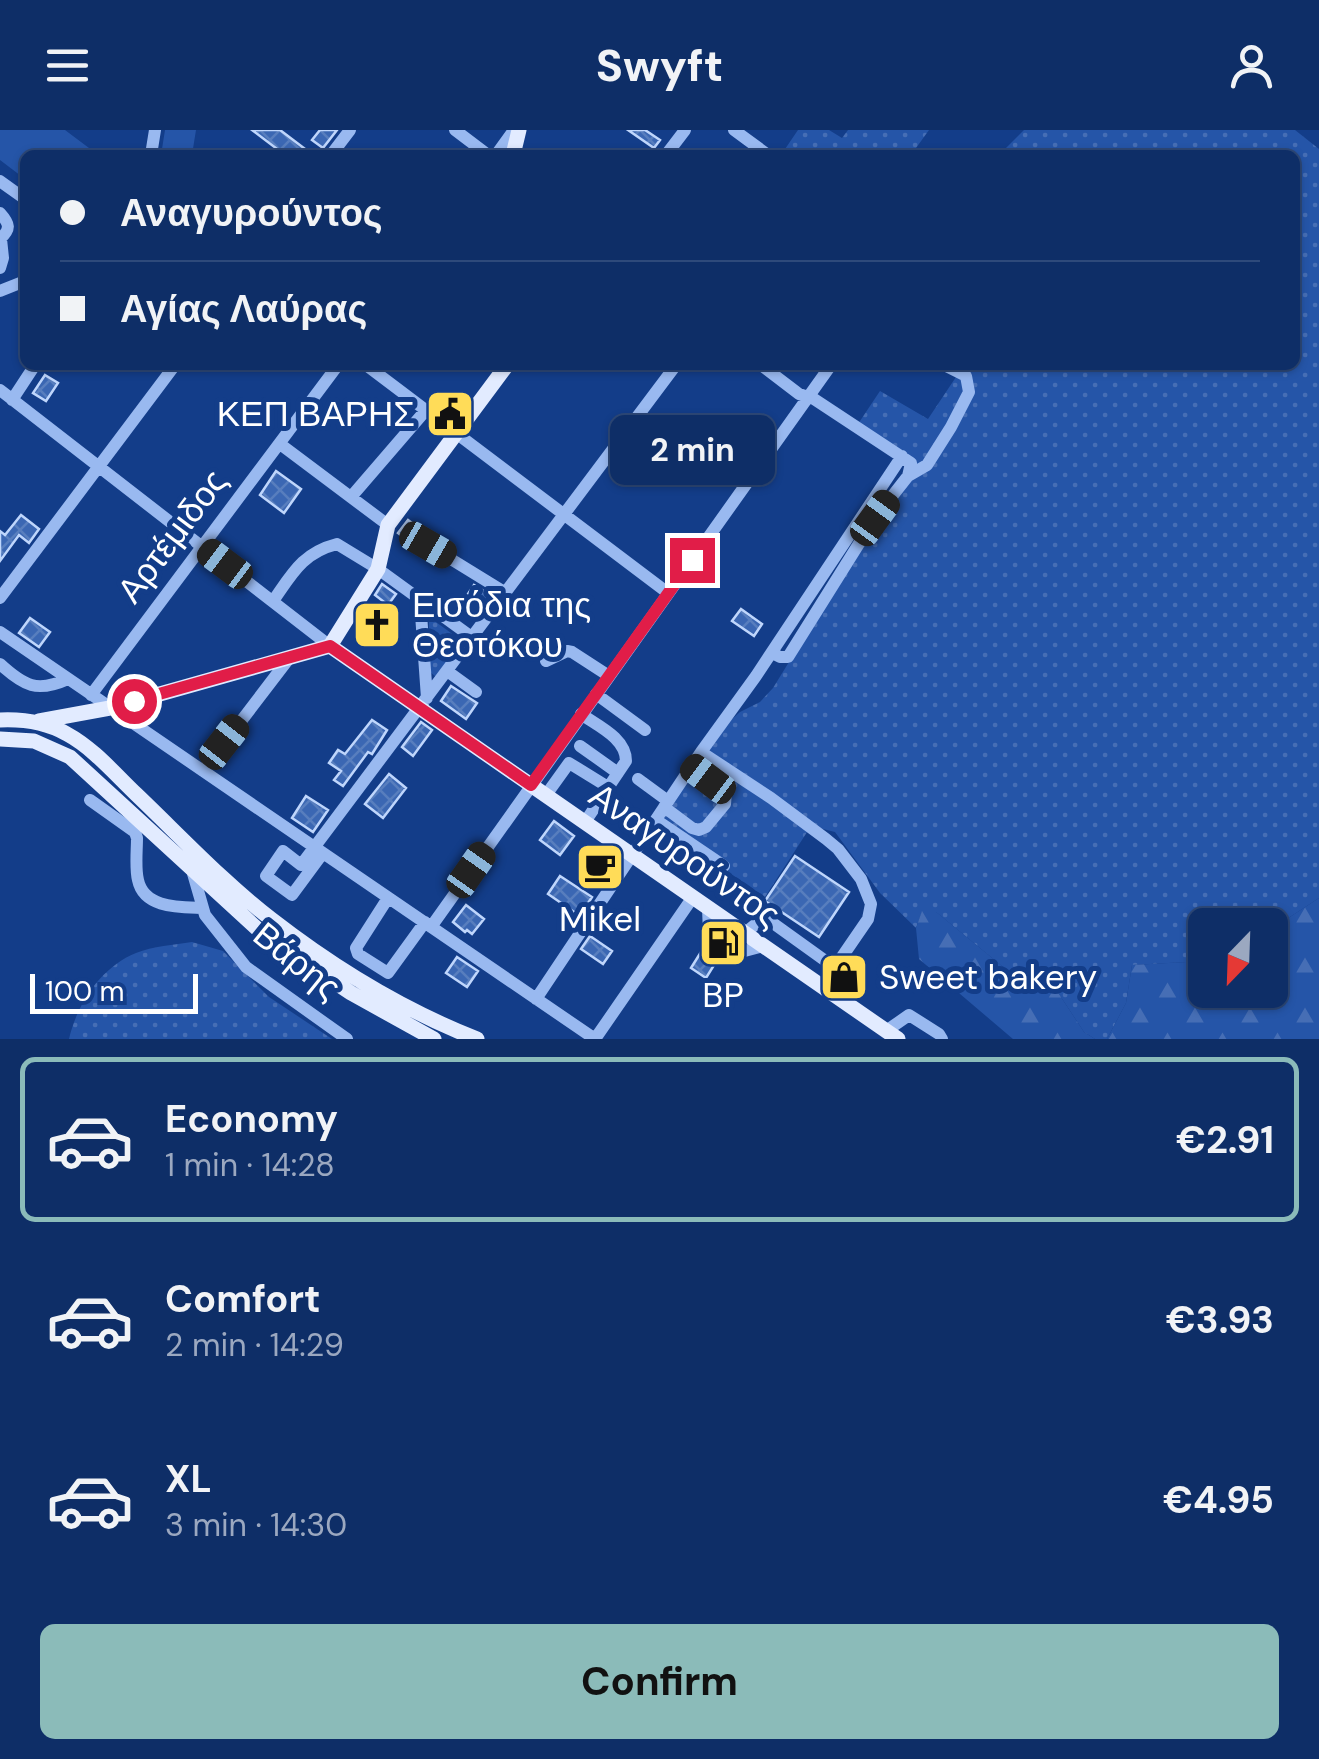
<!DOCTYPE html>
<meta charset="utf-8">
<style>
:root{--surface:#0e2e67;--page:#1c3a70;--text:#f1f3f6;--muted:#9ba8c0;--line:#2e4a7b;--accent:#8bbbb9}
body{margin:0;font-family:"DM Sans",sans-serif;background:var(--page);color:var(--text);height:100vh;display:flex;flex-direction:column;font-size:38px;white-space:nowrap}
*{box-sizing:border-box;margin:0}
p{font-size:32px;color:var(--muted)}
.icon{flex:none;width:55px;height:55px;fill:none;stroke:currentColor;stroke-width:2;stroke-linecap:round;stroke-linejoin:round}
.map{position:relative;height:909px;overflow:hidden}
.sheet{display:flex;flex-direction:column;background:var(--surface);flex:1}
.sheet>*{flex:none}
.guide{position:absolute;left:20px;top:20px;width:1280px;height:220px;border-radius:15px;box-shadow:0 2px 8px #0004,0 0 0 2px var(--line);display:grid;align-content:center;height:220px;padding:0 40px;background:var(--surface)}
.needle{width:65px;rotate:203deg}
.tools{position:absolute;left:1188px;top:778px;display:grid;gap:20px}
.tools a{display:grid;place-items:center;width:100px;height:100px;border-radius:15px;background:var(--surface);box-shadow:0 2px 8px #0004,0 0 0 2px var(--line);font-size:50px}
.scale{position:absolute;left:30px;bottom:25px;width:168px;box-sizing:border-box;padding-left:10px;border:5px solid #fff;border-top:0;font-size:28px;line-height:35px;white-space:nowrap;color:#fff;-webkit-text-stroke:8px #133d89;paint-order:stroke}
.end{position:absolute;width:45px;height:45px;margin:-22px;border:12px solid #e11d48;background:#fff;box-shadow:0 0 0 5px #fff}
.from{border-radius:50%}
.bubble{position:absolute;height:70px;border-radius:15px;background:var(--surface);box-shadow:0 2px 8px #0004,0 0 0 2px var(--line);font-size:32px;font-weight:700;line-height:70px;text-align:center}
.car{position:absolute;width:30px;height:60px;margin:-30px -15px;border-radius:12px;box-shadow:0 0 8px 2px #0007;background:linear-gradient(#222 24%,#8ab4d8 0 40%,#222 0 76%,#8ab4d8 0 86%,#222 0)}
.guide b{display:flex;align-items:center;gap:35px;height:95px;font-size:38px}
.guide b+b{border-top:2px solid var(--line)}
.guide i{width:25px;height:25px;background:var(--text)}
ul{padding:18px 0 0;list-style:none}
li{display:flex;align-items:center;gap:30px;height:165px;margin:0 20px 15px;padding:0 20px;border:5px solid transparent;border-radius:15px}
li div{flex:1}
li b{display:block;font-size:38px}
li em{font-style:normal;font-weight:700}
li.current{border-color:var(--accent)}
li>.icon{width:90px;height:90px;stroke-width:1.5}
.cta{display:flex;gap:20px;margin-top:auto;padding:20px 40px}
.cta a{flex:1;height:115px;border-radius:15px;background:var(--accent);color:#111;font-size:40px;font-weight:700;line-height:115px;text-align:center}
header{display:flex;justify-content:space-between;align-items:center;height:130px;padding:0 40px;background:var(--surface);font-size:45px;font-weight:700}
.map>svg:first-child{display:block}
.green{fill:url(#green-dots)}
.forest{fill:url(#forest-firs)}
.pitch{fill:#2555a8}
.building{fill:url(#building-cross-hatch);stroke:#bfd6fc;stroke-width:2.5}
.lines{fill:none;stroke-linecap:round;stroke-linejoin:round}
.minor{stroke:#99b9f0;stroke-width:12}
.major{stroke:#e2ebff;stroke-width:15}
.route{stroke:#e11d48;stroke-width:12}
.labels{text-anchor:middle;stroke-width:10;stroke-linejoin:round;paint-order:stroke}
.poi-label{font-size:35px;fill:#fff;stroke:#133d89;text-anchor:start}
.street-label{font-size:35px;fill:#fff;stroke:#133d89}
</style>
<header><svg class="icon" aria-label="menu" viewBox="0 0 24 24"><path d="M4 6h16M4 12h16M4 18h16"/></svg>Swyft<svg class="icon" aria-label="person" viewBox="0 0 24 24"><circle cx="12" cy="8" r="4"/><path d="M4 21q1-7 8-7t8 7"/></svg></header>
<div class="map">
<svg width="1319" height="909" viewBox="0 0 1319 909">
<defs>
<pattern id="green-dots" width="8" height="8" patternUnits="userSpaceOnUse" patternTransform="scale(2.5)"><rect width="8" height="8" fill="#2555a8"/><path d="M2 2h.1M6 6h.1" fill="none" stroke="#466eb5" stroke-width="1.8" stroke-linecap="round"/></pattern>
<pattern id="forest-firs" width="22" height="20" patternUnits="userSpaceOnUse" patternTransform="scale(2.5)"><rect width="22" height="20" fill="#2555a8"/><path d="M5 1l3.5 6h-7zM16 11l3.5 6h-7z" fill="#466eb5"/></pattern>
<pattern id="building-cross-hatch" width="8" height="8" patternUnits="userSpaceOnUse" patternTransform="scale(2.5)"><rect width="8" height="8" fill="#3b67b3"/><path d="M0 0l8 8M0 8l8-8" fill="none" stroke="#587ebe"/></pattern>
</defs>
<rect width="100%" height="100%" fill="#133d89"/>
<path class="green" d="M798,0H829L842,8L848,0H929L911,25H781Z
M1024,0H1295L1319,19V768L1270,800V795H1205V831L1132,835L1126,873L1107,909H1095L1084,902L1057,861L1008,841L936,782H922L916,798L880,763L835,702L811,696L765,767L659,695L722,598L740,582L760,572L773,558L880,384L914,343L858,294L880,261L928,289L960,241L953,235H1295V25H999Z
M429,487L462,511L436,547L429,541Z
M192,812L223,821L269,867L332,909H69C77,874 101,837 136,823C153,816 174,815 192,812Z"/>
<path class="forest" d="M1319,768V909H1107L1126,873L1132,835L1205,831V860H1270V800Z
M922,781H935L1008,841L1057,861L1084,902L1095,909H1013L919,829L916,798Z"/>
<path class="pitch" d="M0,0H65L89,18L83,25H25V49L0,30Z
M165,0H196L192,25H161Z"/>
<path class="building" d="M252,0H280L313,25H285Z
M320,0H337L323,18L312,10Z
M628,0H645L660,10L654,18Z
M45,245L58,253L46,271L33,263Z
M276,341L301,359L284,383L260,365Z
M21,385L39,399L29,413L19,405L0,431V401L5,405Z
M408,390L421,400L411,413L398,403Z
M382,454L396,464L388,475L375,465Z
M474,455L491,465L473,489L458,479Z
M741,479L762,494L754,506L732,491Z
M366,480L397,493L389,511L357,497Z
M30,488L50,502L39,517L19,503Z
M451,556L477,573L466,589L441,571Z
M372,590L387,600L372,624L368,622L343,656L334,650L341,641L329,633L338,620L345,624Z
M421,592L432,600L413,626L402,617Z
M389,644L406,658L383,688L365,674Z
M306,666L328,680L313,702L292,688Z
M554,691L574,706L560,725L540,710Z
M795,726L849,762L819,807L765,771Z
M560,746L592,767L580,786L548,764Z
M466,775L484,789L472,804L467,800L465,802L453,792Z
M590,806L612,821L603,834L581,819Z
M706,814H717L721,824L706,848L691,838Z
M457,827L478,841L467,857L446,843Z"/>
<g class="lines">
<path class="minor" d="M455,0L488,25
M734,0L768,25
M151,25L155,0
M331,25L350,0
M496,25L514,0
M666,25L685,0
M0,51L25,69
M0,83C10,94 11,99 0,109
M0,138L3,128L1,109
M0,161L25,151
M366,235L668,463
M761,235L799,264L814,269L911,333L908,346L875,388L788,527H780L772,523
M0,260L330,516
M12,270L35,235
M280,314L388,395
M908,346L927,335L951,297L969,262L966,246L946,236
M351,367L426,280
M428,415L506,463
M0,468L175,235
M420,470L427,568
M273,471C292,444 302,423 337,414L378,439L473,508
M0,502L595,909
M546,531L567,521L572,522L609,546
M0,534C24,556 37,563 68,549
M447,541L476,562
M596,564L645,600
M91,565L338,235
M581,584C598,596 626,608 626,631L585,692
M580,616L618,643
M701,622L771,668L826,709L838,719L861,749L871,774L868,789L822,856
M203,641L290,527
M638,649L668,671
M546,665L569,633L608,657
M90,670L135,702L137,708C137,721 135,738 138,750C144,779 181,777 203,778
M664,677L692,698L699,700L706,697L725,674L726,662L691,636
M656,690L724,736
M323,723L292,765L266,746L283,721L301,735L676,235
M192,740L205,785L246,837L347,909
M388,768L356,818L358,824L388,843L425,792
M708,778L709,804L712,806
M431,797L831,235
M745,803L761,790L770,791L834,837
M727,816L737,823L763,816
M536,869L701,622L756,546L902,326
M886,901L909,885L939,904L942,909
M595,909L693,767"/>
<path class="major" d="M513,25L519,0
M330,516L898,909
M330,516L378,439L388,395L507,235
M0,590C23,589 46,592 67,604C93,618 115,644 136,664C180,706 223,752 271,789C334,838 403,880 477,909
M39,591L110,578L330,516
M0,609L34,611L70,627L264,805L351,863L434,909"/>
</g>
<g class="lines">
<path class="route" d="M134,571L330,516L531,655L692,430"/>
</g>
<defs>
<g id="civic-square" transform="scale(2.5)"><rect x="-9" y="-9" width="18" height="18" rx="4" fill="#ffdc58" stroke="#133d89"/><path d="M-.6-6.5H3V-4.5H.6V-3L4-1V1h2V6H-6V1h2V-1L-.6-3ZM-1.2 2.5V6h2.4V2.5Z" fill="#111"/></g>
<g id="church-square" transform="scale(2.5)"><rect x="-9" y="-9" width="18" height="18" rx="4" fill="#ffdc58" stroke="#133d89"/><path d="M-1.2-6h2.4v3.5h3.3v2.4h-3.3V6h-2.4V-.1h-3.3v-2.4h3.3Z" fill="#111"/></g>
<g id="cafe-square" transform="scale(2.5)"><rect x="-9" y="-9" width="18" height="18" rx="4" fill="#ffdc58" stroke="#133d89"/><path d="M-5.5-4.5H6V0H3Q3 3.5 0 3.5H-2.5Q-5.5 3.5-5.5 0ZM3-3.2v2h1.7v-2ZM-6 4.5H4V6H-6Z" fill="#111"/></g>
<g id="fuel-square" transform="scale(2.5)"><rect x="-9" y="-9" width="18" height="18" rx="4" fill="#ffdc58" stroke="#133d89"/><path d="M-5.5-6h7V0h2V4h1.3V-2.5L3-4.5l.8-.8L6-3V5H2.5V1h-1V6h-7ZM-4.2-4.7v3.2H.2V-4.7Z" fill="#111"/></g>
<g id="shop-square" transform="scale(2.5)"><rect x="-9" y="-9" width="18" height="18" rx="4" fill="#ffdc58" stroke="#133d89"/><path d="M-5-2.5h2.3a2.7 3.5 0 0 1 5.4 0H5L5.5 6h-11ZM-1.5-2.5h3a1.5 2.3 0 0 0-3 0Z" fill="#111"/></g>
</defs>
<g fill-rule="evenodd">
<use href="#civic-square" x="450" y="284"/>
<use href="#church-square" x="377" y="495"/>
<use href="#cafe-square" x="600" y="737"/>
<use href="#fuel-square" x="723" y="813"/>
<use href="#shop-square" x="844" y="847"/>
</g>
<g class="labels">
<g class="poi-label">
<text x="415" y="296" text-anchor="end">ΚΕΠ ΒΑΡΗΣ</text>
<text x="412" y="487">Εισόδια της<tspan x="412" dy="40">Θεοτόκου</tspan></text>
<text x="600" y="801" text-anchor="middle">Mikel</text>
<text x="879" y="859">Sweet bakery</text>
<text x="723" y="877" text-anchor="middle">BP</text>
</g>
<g class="street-label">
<text transform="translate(172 406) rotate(-53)" y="12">Αρτέμιδος</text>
<text transform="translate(685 725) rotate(35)" y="12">Αναγυρούντος</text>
<text transform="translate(297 831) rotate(39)" y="12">Βάρης</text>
</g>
</g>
</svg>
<div class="tools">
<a><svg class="needle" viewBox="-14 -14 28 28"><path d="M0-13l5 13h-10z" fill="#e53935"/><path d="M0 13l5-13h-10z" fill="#9ba8c0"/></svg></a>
</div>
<div class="scale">100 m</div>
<i class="end from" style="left:134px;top:571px"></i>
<i class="end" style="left:692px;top:430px"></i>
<div class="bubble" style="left:610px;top:285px;width:165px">2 min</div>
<i class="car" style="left:875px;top:388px;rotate:36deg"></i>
<i class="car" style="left:428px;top:415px;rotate:120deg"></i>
<i class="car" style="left:225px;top:434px;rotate:307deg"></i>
<i class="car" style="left:224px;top:612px;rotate:38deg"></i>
<i class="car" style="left:708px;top:649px;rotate:307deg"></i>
<i class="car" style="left:471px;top:740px;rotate:35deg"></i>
<div class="guide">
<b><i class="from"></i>Αναγυρούντος</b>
<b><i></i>Αγίας Λαύρας</b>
</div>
</div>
<section class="sheet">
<ul>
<li class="current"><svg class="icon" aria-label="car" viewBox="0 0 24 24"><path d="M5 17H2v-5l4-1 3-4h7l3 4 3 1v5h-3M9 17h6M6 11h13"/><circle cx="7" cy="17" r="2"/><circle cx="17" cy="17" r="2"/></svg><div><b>Economy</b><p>1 min · 14:28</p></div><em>€2.91</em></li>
<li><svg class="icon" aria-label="car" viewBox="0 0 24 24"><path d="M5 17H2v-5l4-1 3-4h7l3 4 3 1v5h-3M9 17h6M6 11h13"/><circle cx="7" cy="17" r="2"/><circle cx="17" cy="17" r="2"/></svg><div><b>Comfort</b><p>2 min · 14:29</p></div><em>€3.93</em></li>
<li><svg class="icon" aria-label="car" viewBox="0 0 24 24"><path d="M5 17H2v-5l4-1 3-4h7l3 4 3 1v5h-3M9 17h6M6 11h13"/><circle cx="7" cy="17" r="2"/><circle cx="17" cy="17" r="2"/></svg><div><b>XL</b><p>3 min · 14:30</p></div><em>€4.95</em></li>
</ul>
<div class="cta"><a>Confirm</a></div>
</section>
